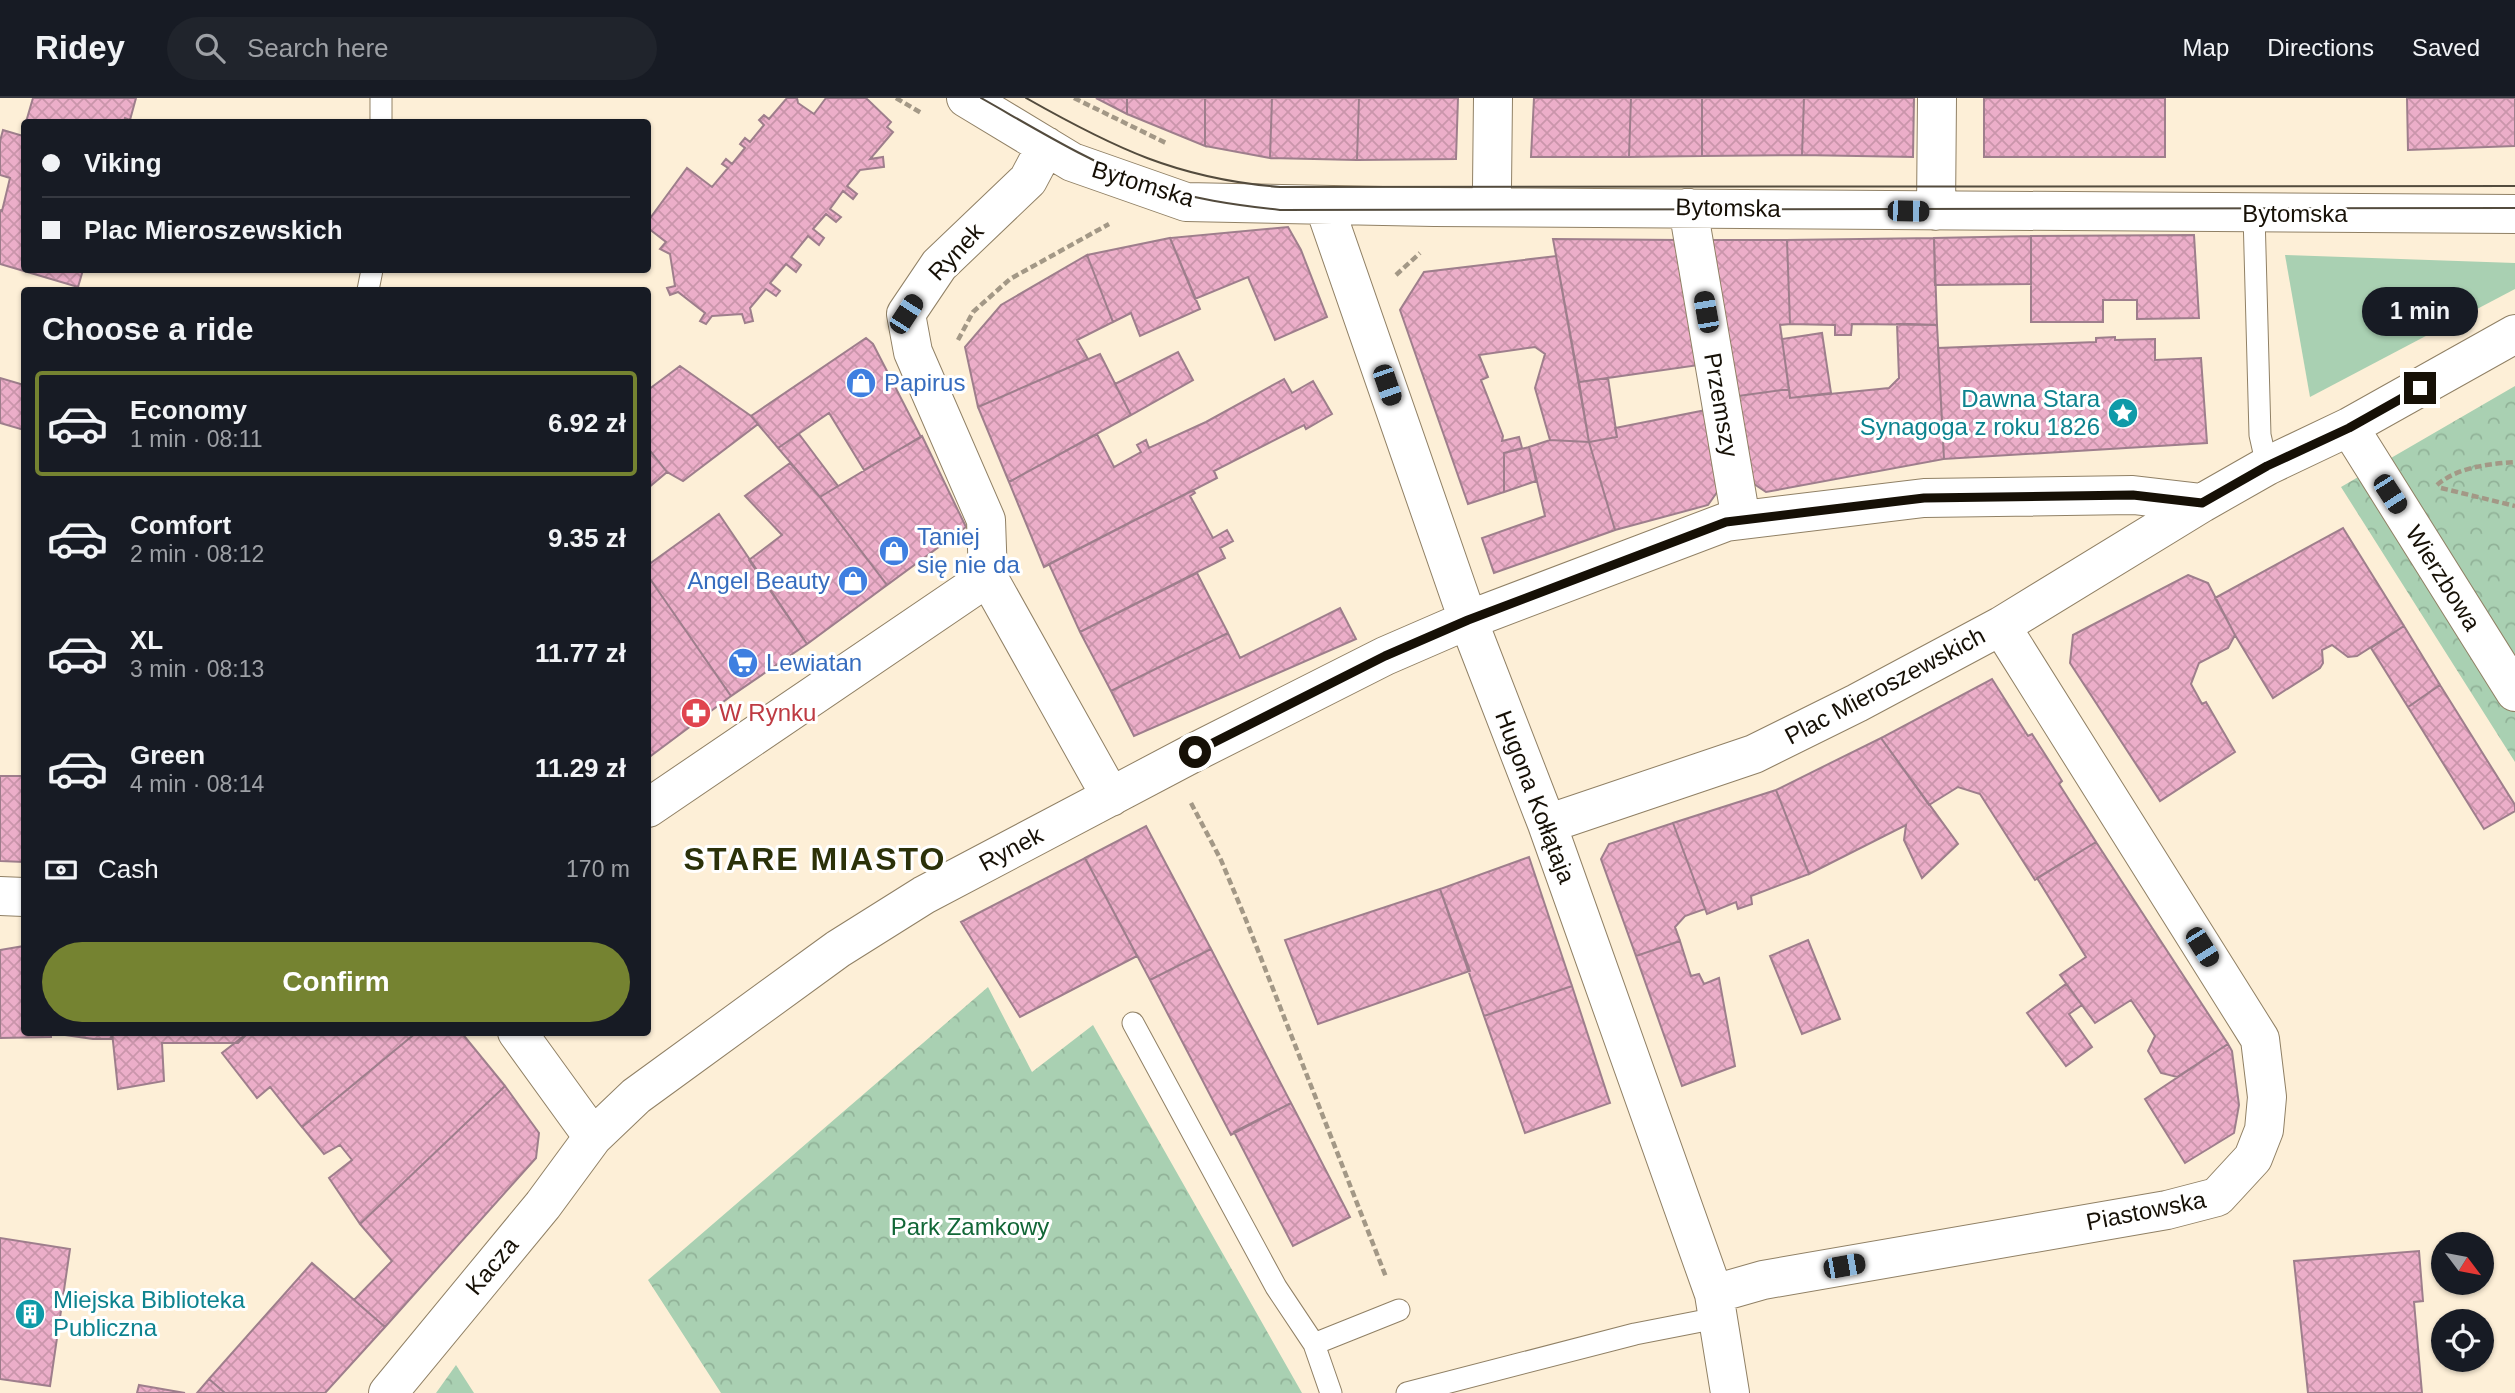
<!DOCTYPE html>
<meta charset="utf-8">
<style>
:root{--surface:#171b24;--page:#20242c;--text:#f1f3f6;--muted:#9ea1a6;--line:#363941;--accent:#758331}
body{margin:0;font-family:Helvetica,sans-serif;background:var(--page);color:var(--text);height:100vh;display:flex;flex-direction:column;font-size:26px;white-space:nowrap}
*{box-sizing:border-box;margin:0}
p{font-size:23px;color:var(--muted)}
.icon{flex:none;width:38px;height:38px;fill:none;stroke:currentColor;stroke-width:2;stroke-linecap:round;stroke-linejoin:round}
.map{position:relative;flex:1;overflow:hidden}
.panel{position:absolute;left:21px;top:189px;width:630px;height:749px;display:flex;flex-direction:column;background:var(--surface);border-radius:7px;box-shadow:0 2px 5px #0004}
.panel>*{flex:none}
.banner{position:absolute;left:21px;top:21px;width:630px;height:154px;border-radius:7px;box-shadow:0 2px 5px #0004;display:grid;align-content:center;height:154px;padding:0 21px;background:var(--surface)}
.needle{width:46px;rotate:122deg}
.fabs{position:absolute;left:2431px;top:1134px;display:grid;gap:14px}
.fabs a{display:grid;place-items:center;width:63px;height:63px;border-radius:50%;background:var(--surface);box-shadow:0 2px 5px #0004;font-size:35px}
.end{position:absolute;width:32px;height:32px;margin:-16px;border:9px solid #161006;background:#fff;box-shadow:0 0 0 4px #fff}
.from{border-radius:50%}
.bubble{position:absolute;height:49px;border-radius:24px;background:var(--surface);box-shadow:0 2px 5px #0004;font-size:23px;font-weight:800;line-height:49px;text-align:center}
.car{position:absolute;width:21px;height:42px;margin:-21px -10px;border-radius:9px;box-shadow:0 0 5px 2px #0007;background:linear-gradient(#222 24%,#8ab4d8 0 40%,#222 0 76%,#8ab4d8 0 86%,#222 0)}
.banner b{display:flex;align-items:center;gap:24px;height:66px;font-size:26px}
.banner b+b{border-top:2px solid var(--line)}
.banner i{width:18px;height:18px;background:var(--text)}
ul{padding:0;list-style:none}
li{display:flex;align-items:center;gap:21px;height:105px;margin:0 14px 10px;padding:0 7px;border:4px solid transparent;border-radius:7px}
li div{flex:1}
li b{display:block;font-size:26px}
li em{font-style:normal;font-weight:800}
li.active{border-color:var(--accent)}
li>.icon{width:63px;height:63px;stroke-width:1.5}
h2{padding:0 21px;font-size:32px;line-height:84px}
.pay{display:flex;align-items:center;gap:18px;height:77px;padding:0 21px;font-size:26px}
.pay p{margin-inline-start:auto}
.cta{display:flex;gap:14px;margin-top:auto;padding:14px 21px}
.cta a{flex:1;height:80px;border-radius:42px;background:var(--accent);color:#fff;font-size:28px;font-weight:800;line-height:80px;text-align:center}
header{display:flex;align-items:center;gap:42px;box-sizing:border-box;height:98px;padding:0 35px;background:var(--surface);border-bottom:2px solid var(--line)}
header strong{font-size:33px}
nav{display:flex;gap:38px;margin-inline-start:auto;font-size:24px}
.search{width:490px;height:63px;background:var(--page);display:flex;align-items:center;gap:18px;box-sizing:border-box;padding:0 24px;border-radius:38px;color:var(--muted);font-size:26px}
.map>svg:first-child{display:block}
.grass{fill:#a9d0b2}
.park{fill:url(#park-crowns)}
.building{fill:url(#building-cross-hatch);stroke:#9e7e8c;stroke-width:2}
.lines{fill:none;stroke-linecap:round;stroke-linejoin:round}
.lane-casing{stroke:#908065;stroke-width:23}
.street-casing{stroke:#908065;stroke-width:40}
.path{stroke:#a39886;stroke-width:4.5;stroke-dasharray:7 3.5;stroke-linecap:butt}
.lane{stroke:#fff;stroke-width:21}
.street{stroke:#fff;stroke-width:38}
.tram{stroke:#534b3d;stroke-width:2}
.route{stroke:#161006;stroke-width:9}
.labels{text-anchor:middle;stroke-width:6;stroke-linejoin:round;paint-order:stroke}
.street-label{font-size:24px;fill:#161006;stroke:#fff}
.shop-label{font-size:24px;fill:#366cbe;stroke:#fff;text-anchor:start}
.culture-label{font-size:24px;fill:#0d838f;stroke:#fff;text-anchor:end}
.health-label{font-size:24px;fill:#be3a42;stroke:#fff;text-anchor:start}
.park-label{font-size:24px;fill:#126737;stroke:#fff}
.district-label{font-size:32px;font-weight:bold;letter-spacing:2px;fill:#2b3109;stroke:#fff}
</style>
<header>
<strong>Ridey</strong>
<div class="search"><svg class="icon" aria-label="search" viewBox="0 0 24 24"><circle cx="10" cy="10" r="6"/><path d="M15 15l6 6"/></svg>Search here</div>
<nav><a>Map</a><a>Directions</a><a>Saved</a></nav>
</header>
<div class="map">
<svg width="2515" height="1295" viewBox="0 0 2515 1295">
<defs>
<pattern id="park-crowns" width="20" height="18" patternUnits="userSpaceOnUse" patternTransform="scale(1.75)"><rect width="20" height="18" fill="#a9d0b2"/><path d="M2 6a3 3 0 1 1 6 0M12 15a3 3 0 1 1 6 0" fill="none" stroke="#91b298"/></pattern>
<pattern id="building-cross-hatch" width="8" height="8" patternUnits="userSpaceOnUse" patternTransform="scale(1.75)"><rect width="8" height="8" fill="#ecaec9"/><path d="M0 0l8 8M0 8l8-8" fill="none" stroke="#ca95ab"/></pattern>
</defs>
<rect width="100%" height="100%" fill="#fdefd7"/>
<path class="grass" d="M2285,157L2515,165V191L2310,299Z"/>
<path class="park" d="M2515,288V664L2341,389Z
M988,889L1032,974L1093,927L1302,1295H721L648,1182Z
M456,1267L474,1295H436Z"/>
<path class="building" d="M33,0H136L130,22L125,20L124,24H26Z
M787,0H797L798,5L814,16L826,0H866L891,24L887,29L893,34L870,61L883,59L884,69L860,72L847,88L857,96L853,101L843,93L830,111L841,119L836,124L826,116L813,131L824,140L819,147L808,138L791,159L801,167L796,174L786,166L770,185L780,193L776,198L766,191L750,210L753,223L745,225L742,216L712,218L706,226L700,223L705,215L678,194L670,197L667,190L675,188L670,156L660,151L666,144L648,130V123L687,70L712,89L728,70L722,66L726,61L732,66L745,50L740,46L745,40L750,44L764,27L759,22L764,17L769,21Z
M1096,0H1127V16Z
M1127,0H1205V48L1127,16Z
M1205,0H1272L1270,60L1205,48Z
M1272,0H1359L1357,62L1270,60Z
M1359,0H1458L1456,61L1357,62Z
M1534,0H1631L1629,59H1531Z
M1631,0H1702V58L1629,59Z
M1702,0H1804L1802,57L1702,58Z
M1804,0H1914L1913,59L1802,57Z
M1984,0H2165V59H1984Z
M2407,0H2515V48L2408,52Z
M24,31V172H83L78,189L0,166V112L2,113L10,80L0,77V43L3,32L23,38Z
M1288,129L1301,152L1327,219L1275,242L1248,179L1195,201L1170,140Z
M2194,137L2199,220L2137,221V202H2103V224H2031V138Z
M2031,138V186L1935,187L1934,140Z
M1170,140L1200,211L1140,238L1131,215L1113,224L1087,157Z
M1934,140L1937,227L1852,226L1851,237H1835V227L1790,226L1787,142Z
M1553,141L1679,142L1699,267L1579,284Z
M1704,142H1787L1790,226L1780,227L1789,291L1731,299Z
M1087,157L1113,224L1077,242L1088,261L978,309L965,249L1001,207Z
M1556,158L1589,344L1550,342L1535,290L1545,256L1535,249L1479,257L1488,279L1481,282L1503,338L1502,343L1519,339L1522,350L1504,355V394L1468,406L1400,212L1424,174Z
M1897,226L1937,227L1944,361L1766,394L1745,380L1731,299L1789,291L1790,300L1889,290L1899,280Z
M1822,235L1831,295L1790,300L1782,241Z
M2115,239V242L2155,241V262L2201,260L2207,345L1944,361L1938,250L2096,244V240Z
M866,240L873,246L921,339L864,372L829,315L778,350L751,318Z
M1178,254L1193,282L1131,317L1115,286Z
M1100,256L1131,317L1009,384L978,309Z
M680,268L751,318L758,326L683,383L667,374L648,350V292Z
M0,280L24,287V332L0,325Z
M1608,280L1617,339L1589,344L1579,284Z
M1284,281L1292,295L1313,283L1332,316L1306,331L1304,327L1214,373L1217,380L1044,469L1009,384L1097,336L1114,369L1141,354L1137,347L1146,342L1149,350L1206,324Z
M1706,312L1720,390L1708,407L1615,432L1589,344L1617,339L1615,330Z
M799,336L838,388L820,399L778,350Z
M922,338L966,429L887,487L820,399Z
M1550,342L1589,344L1615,432L1494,475L1482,440L1545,418L1529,349Z
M1529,349L1536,383L1504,394V355Z
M648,350L667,374L648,390Z
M790,365L820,399L887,487L807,546L749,462L782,437L745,398Z
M1193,392L1195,395L1190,398L1213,440L1227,432L1233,443L1220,450L1225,460L1080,534L1049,466Z
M719,416L807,546L731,598L648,478V467Z
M2343,430L2404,528L2357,558L2348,559L2332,547L2322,552L2323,565L2320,570L2273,600L2235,537L2215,500Z
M1197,475L1228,535L1111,593L1080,534Z
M2188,477L2208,485L2235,537L2228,550L2199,565L2191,586L2202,606L2206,604L2235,654L2160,703L2070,565L2073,537Z
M648,478L731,598L648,660Z
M1340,510L1356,541L1134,638L1111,593L1228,535L1240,560Z
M2404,528L2440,587L2408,609L2371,550Z
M1992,581L2028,638L2032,636L2062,683L2059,686L2096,744L2035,782L1980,696L1958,689L1929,707L1881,640Z
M2440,587L2515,707V713L2484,731L2408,609Z
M1881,640L1958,746L1922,780L1904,742L1906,727L1809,776L1776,692Z
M0,678H24V764L0,763Z
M1776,692L1809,776L1751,798L1752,806L1738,811L1736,804L1707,816L1673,725Z
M1673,725L1705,811L1685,818L1675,829L1680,843L1636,858L1601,761L1609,746Z
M1146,728L1211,851L1150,882L1085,760Z
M2096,744L2228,946L2177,979L2161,975L2148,953L2155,938L2131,902L2095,925L2060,877L2086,859L2037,780Z
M1529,759L1572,888L1484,918L1440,791Z
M1085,760L1137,858L1020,919L961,824Z
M1440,791L1470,873L1318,926L1285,842Z
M1808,842L1840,921L1802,936L1770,858Z
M1680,843L1691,878L1699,876L1704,886L1719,880L1735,968L1682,988L1636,858Z
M24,848V934H112L111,941H93L51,935V939L0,940V852Z
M1211,851L1291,1005L1231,1037L1150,882Z
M2066,886L2082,907L2069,916L2092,949L2066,968L2027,915Z
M1572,888L1610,1005L1525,1035L1484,918Z
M112,934H249L238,945H162L164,983L118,991Z
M249,934H417L302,1029L270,989L257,1000L222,955Z
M417,934H461L505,988L360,1126L329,1080L352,1062L340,1047L324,1056L302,1029Z
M2228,946L2232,953L2239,1007L2234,1035L2185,1065L2145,1001Z
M505,988L539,1035L536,1060L385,1229L354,1202L392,1163L360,1126Z
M1291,1005L1350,1119L1293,1148L1234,1034Z
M0,1140L70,1151L50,1288L0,1281Z
M2419,1153L2423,1203L2414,1204L2422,1295H2308L2294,1163Z
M312,1165L385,1229L325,1295H225L209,1281Z
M209,1281L225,1295H197Z
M139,1287L185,1295H137Z"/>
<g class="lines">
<g class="lane-casing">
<path id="lane" d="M381,0V24
M2254,116L2260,337L2267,368
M368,192L372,172
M1133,925L1276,1189L1314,1246
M1331,1295L1314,1246L1399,1212
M1407,1295L1635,1236L1717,1220"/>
</g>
<g class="street-casing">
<path id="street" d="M966,0L1072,64L1186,104L1434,109L2515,116
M1046,48L1028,82L939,167L906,216L913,254L986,422L988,479L1111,699
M1324,107L1468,522L1547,726L1714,1196L1730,1295
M1489,108L1492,89L1493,0
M1688,110L1741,422
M1936,113L1937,0
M2349,329L2515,594
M648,710L988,479
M1547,726L1754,656L1857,605L2001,528L2202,405L2267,368L2349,329L2515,236
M0,798L24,799
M517,934L593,1039L636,998L838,851L924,797L1195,654L1385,558L1468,522L1726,424L1924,400L2133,397L2202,405
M1714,1196L1763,1182L2167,1112L2217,1099L2253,1060L2264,1032L2267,999L2260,941L2001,528
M388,1295L543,1107L593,1039"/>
</g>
<path class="path" d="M896,0L923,16
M1074,0L1168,46
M1396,177L1420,155
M958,242L973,214L1010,181L1109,126
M2437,387C2458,369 2488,366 2515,364
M2441,390L2515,408
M1191,705L1221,762L1246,822L1386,1179"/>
<use href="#lane" class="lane"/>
<use href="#street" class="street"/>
<path class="tram" d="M981,0C1036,31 1089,64 1148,86C1191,101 1235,107 1280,112L2515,110
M1026,0C1114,50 1178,81 1280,89L2515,88"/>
</g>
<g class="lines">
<path class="route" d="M1195,654L1385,558L1468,522L1726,424L1924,400L2133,397L2202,405L2267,368L2349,330L2420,290"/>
</g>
<defs>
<g id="shop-disc" transform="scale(1.575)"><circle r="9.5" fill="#3f7fe0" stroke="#fff"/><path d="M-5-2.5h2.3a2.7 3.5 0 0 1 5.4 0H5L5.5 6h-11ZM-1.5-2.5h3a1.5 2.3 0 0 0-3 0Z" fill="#fff"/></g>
<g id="sight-disc" transform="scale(1.575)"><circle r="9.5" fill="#0f9aa8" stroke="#fff"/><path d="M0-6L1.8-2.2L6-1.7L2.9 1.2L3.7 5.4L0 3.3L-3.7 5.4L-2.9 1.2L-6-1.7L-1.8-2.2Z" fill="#fff"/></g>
<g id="supermarket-disc" transform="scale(1.575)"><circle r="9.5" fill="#3f7fe0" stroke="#fff"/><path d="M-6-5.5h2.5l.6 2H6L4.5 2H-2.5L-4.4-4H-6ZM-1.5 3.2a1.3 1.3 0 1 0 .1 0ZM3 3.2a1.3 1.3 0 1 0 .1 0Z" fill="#fff"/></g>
<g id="pharmacy-disc" transform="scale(1.575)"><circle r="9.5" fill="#e0444e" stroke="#fff"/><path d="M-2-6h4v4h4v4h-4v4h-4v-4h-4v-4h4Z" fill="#fff"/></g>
<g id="building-disc" transform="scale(1.575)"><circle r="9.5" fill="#0f9aa8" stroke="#fff"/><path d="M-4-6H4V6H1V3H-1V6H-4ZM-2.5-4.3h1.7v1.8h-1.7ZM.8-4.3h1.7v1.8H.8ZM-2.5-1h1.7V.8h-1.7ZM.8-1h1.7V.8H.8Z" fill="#fff"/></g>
</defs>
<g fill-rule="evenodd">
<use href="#shop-disc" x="861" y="285"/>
<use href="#sight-disc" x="2123" y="315"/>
<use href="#shop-disc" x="894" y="453"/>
<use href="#shop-disc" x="853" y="483"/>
<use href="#supermarket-disc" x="743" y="565"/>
<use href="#pharmacy-disc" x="696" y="615"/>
<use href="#building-disc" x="30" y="1216"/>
</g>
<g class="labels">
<g class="street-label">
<text transform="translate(1143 86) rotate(17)" y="8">Bytomska</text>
<text transform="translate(1728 110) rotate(1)" y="8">Bytomska</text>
<text x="2295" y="124">Bytomska</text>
<text transform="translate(956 154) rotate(-47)" y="8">Rynek</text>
<text transform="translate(1721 307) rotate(80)" y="8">Przemszy</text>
<text transform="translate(2443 480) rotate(58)" y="8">Wierzbowa</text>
<text transform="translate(1885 588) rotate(-28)" y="8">Plac Mieroszewskich</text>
<text transform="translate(1535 699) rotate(69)" y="8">Hugona Kołłątaja</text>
<text transform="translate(1011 751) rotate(-28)" y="8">Rynek</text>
<text transform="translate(2146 1113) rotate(-11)" y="8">Piastowska</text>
<text transform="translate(492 1168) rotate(-50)" y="8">Kacza</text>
</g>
<g class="shop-label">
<text x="884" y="293">Papirus</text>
<text x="917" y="447">Taniej<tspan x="917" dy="28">się nie da</tspan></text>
<text x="830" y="491" text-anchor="end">Angel Beauty</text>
<text x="766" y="573">Lewiatan</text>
</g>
<g class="culture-label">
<text x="2100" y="309">Dawna Stara<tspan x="2100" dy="28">Synagoga z roku 1826</tspan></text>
<text x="53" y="1210" text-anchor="start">Miejska Biblioteka<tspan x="53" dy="28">Publiczna</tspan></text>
</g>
<g class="health-label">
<text x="719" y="623">W Rynku</text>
</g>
<g class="park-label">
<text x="970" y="1137">Park Zamkowy</text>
</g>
<g class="district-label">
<text x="815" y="772">STARE MIASTO</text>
</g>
</g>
</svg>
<div class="fabs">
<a><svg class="needle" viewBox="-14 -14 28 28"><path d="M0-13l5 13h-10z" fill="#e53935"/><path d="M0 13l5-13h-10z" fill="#9ea1a6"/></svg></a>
<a><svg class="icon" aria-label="locate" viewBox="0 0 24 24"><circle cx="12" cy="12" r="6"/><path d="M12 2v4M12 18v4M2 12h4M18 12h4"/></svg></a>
</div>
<i class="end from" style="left:1195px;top:654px"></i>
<i class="end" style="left:2420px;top:290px"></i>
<div class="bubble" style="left:2362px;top:189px;width:116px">1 min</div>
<i class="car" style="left:1908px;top:113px;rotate:91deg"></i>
<i class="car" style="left:1706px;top:214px;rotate:350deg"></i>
<i class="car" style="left:906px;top:216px;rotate:33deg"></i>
<i class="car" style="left:1387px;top:287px;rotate:161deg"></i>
<i class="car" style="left:2390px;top:396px;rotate:147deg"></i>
<i class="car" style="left:2202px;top:849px;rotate:148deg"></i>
<i class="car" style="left:1844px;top:1168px;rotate:80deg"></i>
<div class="banner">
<b><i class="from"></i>Viking</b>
<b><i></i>Plac Mieroszewskich</b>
</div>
<section class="panel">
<h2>Choose a ride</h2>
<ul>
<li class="active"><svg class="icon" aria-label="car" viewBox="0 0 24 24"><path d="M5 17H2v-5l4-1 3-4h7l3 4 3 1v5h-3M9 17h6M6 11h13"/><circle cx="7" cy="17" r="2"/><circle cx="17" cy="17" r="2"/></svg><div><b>Economy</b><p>1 min · 08:11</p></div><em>6.92 zł</em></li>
<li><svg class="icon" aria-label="car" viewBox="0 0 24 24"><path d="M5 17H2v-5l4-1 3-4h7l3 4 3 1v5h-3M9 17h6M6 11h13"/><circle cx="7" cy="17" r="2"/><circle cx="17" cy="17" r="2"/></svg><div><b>Comfort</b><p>2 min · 08:12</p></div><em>9.35 zł</em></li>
<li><svg class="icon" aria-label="car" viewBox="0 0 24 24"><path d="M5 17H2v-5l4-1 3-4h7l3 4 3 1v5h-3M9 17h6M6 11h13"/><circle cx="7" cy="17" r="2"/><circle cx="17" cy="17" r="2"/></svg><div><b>XL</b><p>3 min · 08:13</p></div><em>11.77 zł</em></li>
<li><svg class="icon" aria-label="car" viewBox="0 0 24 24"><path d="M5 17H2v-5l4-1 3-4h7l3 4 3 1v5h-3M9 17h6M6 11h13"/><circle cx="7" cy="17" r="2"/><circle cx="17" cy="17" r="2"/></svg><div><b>Green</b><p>4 min · 08:14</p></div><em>11.29 zł</em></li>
</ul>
<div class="pay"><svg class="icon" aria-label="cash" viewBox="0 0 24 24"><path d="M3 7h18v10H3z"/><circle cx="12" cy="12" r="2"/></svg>Cash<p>170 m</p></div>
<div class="cta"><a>Confirm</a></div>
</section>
</div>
